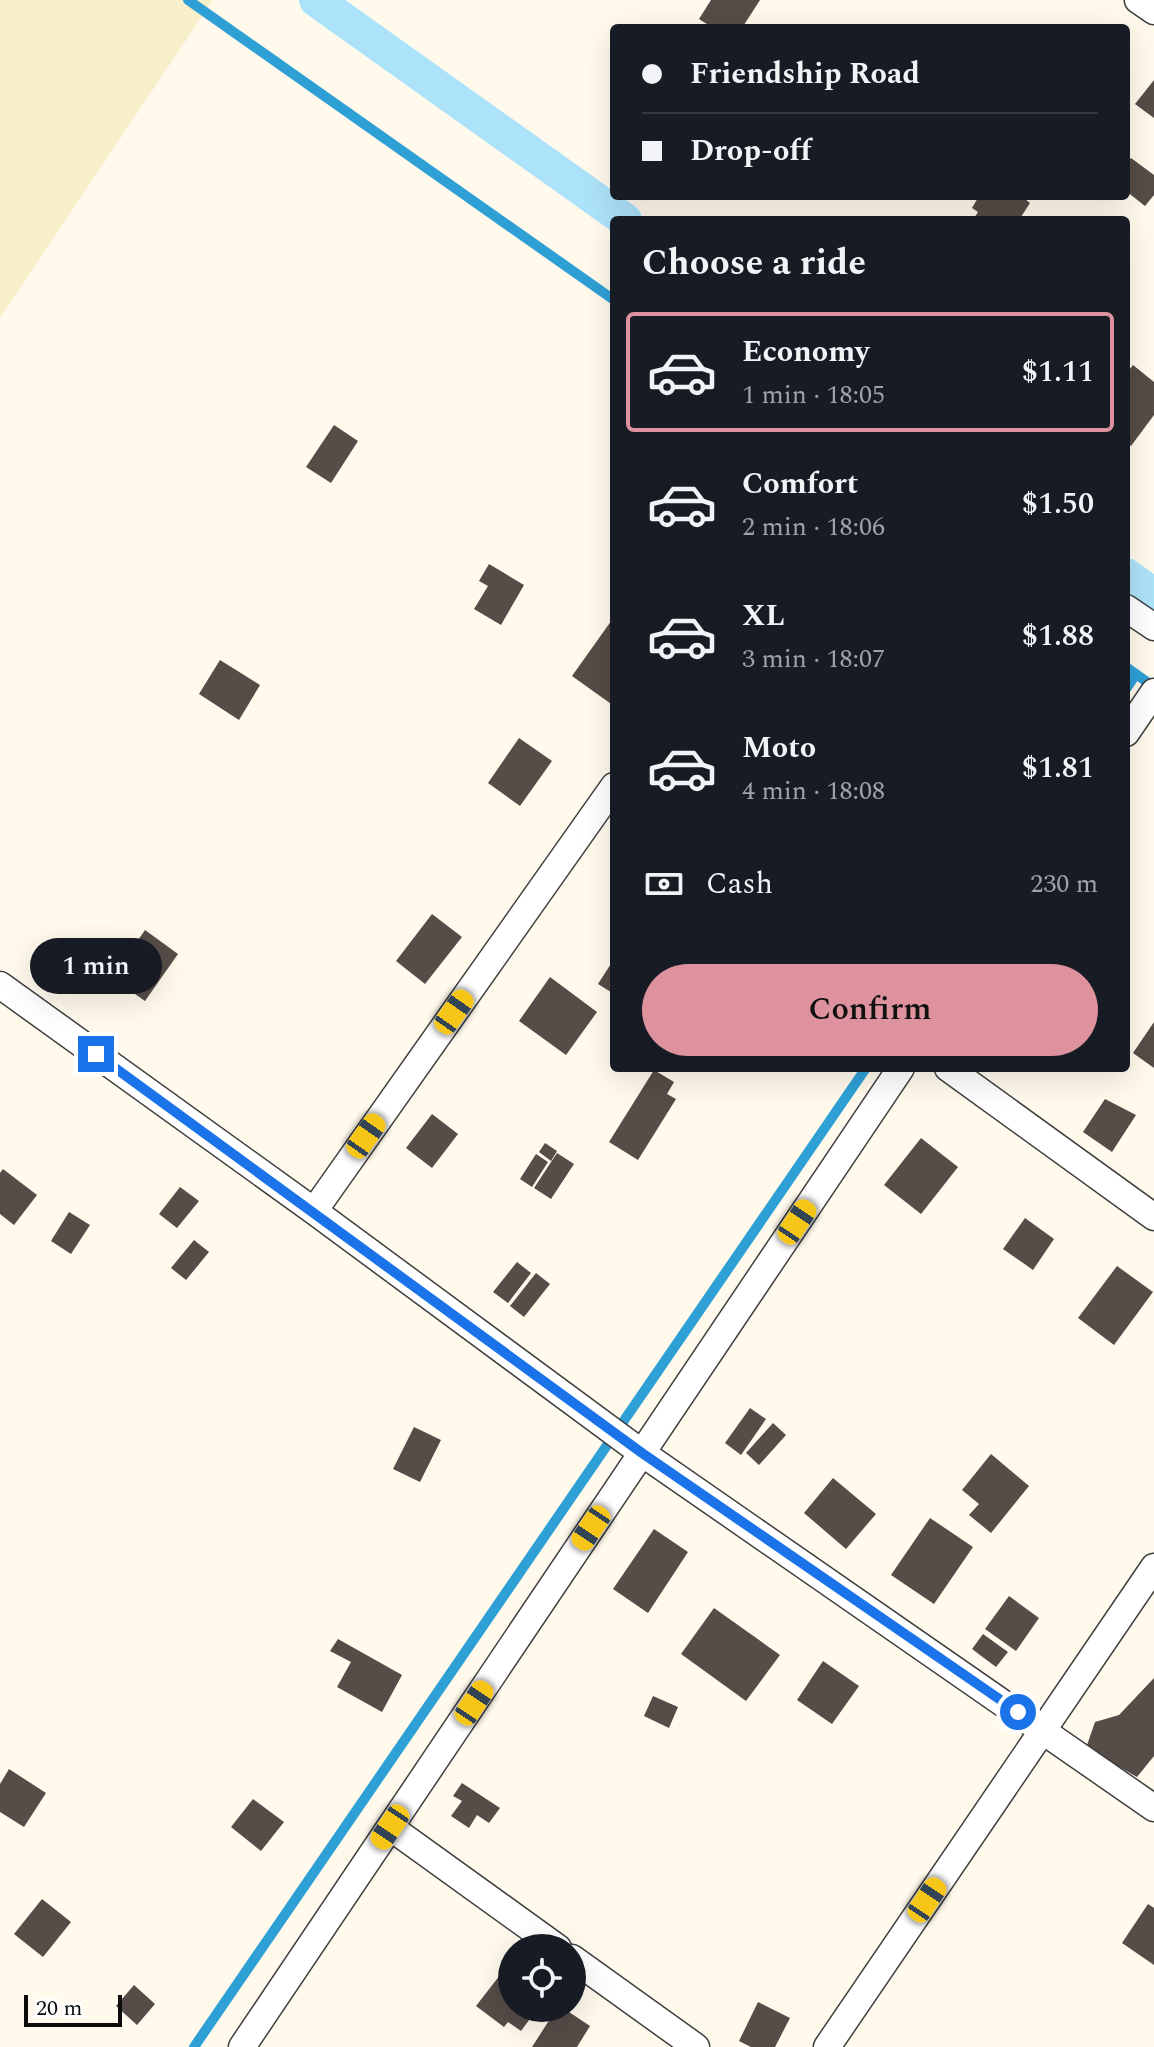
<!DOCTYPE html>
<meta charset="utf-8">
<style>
:root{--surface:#171b24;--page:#242831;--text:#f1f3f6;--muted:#9ea1a6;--line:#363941;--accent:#dd929d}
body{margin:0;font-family:Spectral,serif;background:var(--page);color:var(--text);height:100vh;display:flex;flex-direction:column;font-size:30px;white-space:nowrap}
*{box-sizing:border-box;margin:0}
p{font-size:26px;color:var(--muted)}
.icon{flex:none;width:44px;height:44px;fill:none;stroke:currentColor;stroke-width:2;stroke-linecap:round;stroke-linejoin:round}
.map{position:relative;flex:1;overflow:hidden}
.drawer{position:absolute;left:610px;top:216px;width:520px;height:856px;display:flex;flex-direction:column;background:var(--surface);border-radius:8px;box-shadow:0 8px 32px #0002}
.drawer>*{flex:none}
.banner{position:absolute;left:610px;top:24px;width:520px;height:176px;border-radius:8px;box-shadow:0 8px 32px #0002;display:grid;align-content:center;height:176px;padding:0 32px;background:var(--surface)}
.controls{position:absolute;left:498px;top:1934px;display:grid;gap:16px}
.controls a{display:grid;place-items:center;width:88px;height:88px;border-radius:50%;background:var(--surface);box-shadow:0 8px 32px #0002;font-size:40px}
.scale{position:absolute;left:24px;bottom:20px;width:98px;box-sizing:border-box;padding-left:8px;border:4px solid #0c0c0c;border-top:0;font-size:22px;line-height:28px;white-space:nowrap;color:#0c0c0c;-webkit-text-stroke:6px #fff;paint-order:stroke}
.end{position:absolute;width:36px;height:36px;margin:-18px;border:10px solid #1a73e8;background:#fff;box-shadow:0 0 0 4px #fff}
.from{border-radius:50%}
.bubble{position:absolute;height:56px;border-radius:28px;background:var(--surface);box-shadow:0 8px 32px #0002;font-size:26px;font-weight:600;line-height:56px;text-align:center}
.car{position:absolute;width:24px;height:48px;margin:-24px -12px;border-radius:10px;box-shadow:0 0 6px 2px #0007;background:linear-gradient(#f5c518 24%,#345 0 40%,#f5c518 0 76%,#345 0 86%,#f5c518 0)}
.banner b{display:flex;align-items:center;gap:28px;height:76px;font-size:30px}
.banner b+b{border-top:2px solid var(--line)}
.banner i{width:20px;height:20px;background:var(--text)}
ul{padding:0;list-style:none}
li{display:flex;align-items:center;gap:24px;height:120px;margin:0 16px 12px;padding:0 16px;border:4px solid transparent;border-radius:8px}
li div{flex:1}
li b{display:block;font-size:30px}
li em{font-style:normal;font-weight:600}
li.active{border-color:var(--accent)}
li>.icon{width:72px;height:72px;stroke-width:1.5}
h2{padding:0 32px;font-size:36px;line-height:96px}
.pay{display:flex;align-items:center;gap:20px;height:88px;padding:0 32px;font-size:30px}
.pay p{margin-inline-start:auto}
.button{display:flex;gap:16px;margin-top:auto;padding:16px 32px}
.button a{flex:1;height:92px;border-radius:48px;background:var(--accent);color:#111;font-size:32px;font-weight:600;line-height:92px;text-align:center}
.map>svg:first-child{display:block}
.farmland{fill:#f7f0ca}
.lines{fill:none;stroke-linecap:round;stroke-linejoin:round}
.stream{stroke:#2fa0d6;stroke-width:10}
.canal{stroke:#ade3fa;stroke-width:34}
.building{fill:#564c48}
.minor-casing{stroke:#3f3f3f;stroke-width:29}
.minor{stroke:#fff;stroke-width:26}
.route{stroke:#1a73e8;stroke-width:10}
</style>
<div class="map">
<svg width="1154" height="2047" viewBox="0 0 1154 2047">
<rect width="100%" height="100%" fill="#fffaec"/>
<path class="farmland" d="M0,0H213L0,318Z"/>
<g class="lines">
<path class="stream" d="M188,0L614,300
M1126,667L1154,687
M1126,689L1136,674
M194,2047L866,1068"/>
<path class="canal" d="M316,0L625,220
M1126,575L1154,595"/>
</g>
<path class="building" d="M711,0H760L742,28H713L699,19Z
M1154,80V118L1135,104Z
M1131,158L1154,175V195L1145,206L1126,191V164Z
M979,196H1021L1030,203L1019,220H973L978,212L972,208Z
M1133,365L1154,382V415L1131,446L1126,442V374Z
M334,425L358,441L331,483L306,467Z
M489,564L524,585L501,625L474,609L488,586L479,581Z
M614,617V706L572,676Z
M220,660L260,685L239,720L199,694Z
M519,738L552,761L520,806L488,783Z
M432,914L462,937L425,984L396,961Z
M145,930L178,954L145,1001L112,978Z
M614,959V994L598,984Z
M550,977L597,1012L566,1055L519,1021Z
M1154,1022V1068L1133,1053Z
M654,1070L674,1082L667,1094L676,1099L638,1160L609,1142Z
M1105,1099L1136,1115L1112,1152L1083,1132Z
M432,1114L458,1134L432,1168L406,1148Z
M921,1138L958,1167L921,1214L884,1185Z
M545,1143L557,1151L551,1161L539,1152Z
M557,1153L574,1164L551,1199L534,1188Z
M536,1154L548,1162L532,1187L520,1179Z
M3,1169L37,1195L14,1225L0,1214V1173Z
M180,1187L199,1201L177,1228L159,1214Z
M69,1212L90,1225L71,1254L51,1241Z
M1025,1218L1054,1239L1033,1270L1003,1249Z
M194,1240L209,1252L186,1280L171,1268Z
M517,1262L531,1273L508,1303L493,1292Z
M1117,1266L1153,1292L1114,1345L1078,1318Z
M536,1273L550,1284L524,1317L510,1306Z
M750,1408L766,1419L741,1455L725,1443Z
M773,1423L786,1435L759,1465L746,1453Z
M414,1427L441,1440L420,1482L393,1469Z
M991,1454L1029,1486L991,1533L969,1515L979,1504L962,1490Z
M833,1478L876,1514L846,1549L804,1513Z
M930,1518L973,1547L934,1604L891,1575Z
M654,1529L688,1552L648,1613L613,1589Z
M1009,1596L1039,1618L1016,1651L985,1629Z
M714,1608L780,1655L746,1701L681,1654Z
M983,1634L1008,1652L996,1667L972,1649Z
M338,1639L402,1675L382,1712L337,1687L351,1662L330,1651Z
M823,1661L859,1686L832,1724L797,1700Z
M1154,1678V1756L1137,1777L1086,1748L1095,1722L1119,1715Z
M653,1696L678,1707L669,1728L644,1716Z
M9,1769L46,1793L24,1827L0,1812V1784Z
M462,1783L500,1808L489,1823L477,1815L469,1828L451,1816L462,1801L453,1796Z
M253,1799L284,1822L261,1851L231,1827Z
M42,1899L71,1922L43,1957L14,1934Z
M1148,1904L1154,1908V1965L1122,1943Z
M507,1966L512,1969V2008H530L535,2012L521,2031L508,2022L504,2027L476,2006Z
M134,1985L155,2004L137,2025L116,2006Z
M758,2002L790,2018L775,2047H751L739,2041Z
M557,2008H563L590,2026L577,2047H532Z"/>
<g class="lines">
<g class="minor-casing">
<path id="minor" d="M1138,0L1154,11
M1126,608L1154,627
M1126,733L1154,692
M0,985L314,1211L642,1453L1154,1808
M948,1068L1154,1217
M314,1211L614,786
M390,1827L558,1948
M572,1958L696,2047
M242,2047L901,1068
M827,2047L1154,1567"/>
</g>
<use href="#minor" class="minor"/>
</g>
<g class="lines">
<path class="route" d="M96,1054L642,1453L1018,1712"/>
</g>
</svg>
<div class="controls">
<a><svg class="icon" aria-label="locate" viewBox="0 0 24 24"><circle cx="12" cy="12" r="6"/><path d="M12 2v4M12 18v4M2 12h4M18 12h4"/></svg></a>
</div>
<div class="scale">20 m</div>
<i class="end from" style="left:1018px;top:1712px"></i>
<i class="end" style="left:96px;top:1054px"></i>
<div class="bubble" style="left:30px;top:938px;width:132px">1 min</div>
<i class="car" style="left:454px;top:1012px;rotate:35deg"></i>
<i class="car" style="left:366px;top:1136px;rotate:35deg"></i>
<i class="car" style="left:797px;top:1222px;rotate:34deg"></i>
<i class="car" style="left:591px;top:1528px;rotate:214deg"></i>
<i class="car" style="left:474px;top:1703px;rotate:34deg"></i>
<i class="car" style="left:390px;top:1827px;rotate:214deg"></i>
<i class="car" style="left:927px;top:1900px;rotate:34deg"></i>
<div class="banner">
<b><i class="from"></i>Friendship Road</b>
<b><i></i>Drop-off</b>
</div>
<section class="drawer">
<h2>Choose a ride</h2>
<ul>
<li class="active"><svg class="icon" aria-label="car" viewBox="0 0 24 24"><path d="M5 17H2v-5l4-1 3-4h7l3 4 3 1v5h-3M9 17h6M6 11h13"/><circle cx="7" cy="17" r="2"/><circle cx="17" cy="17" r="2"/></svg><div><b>Economy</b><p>1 min · 18:05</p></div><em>$1.11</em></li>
<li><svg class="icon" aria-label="car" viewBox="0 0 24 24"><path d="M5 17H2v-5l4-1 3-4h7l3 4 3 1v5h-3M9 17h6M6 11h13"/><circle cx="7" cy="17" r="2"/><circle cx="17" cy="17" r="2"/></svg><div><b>Comfort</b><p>2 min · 18:06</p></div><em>$1.50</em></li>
<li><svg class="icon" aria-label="car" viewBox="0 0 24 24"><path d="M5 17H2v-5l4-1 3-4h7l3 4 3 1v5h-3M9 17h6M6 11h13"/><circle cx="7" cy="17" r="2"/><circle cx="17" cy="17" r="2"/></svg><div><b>XL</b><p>3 min · 18:07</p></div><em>$1.88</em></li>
<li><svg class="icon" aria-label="car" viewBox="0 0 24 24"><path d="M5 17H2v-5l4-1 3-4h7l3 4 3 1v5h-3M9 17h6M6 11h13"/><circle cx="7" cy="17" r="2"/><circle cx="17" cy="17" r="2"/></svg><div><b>Moto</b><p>4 min · 18:08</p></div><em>$1.81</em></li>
</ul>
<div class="pay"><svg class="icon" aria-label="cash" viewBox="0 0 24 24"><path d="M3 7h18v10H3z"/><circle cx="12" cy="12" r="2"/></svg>Cash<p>230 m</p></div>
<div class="button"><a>Confirm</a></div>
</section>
</div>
